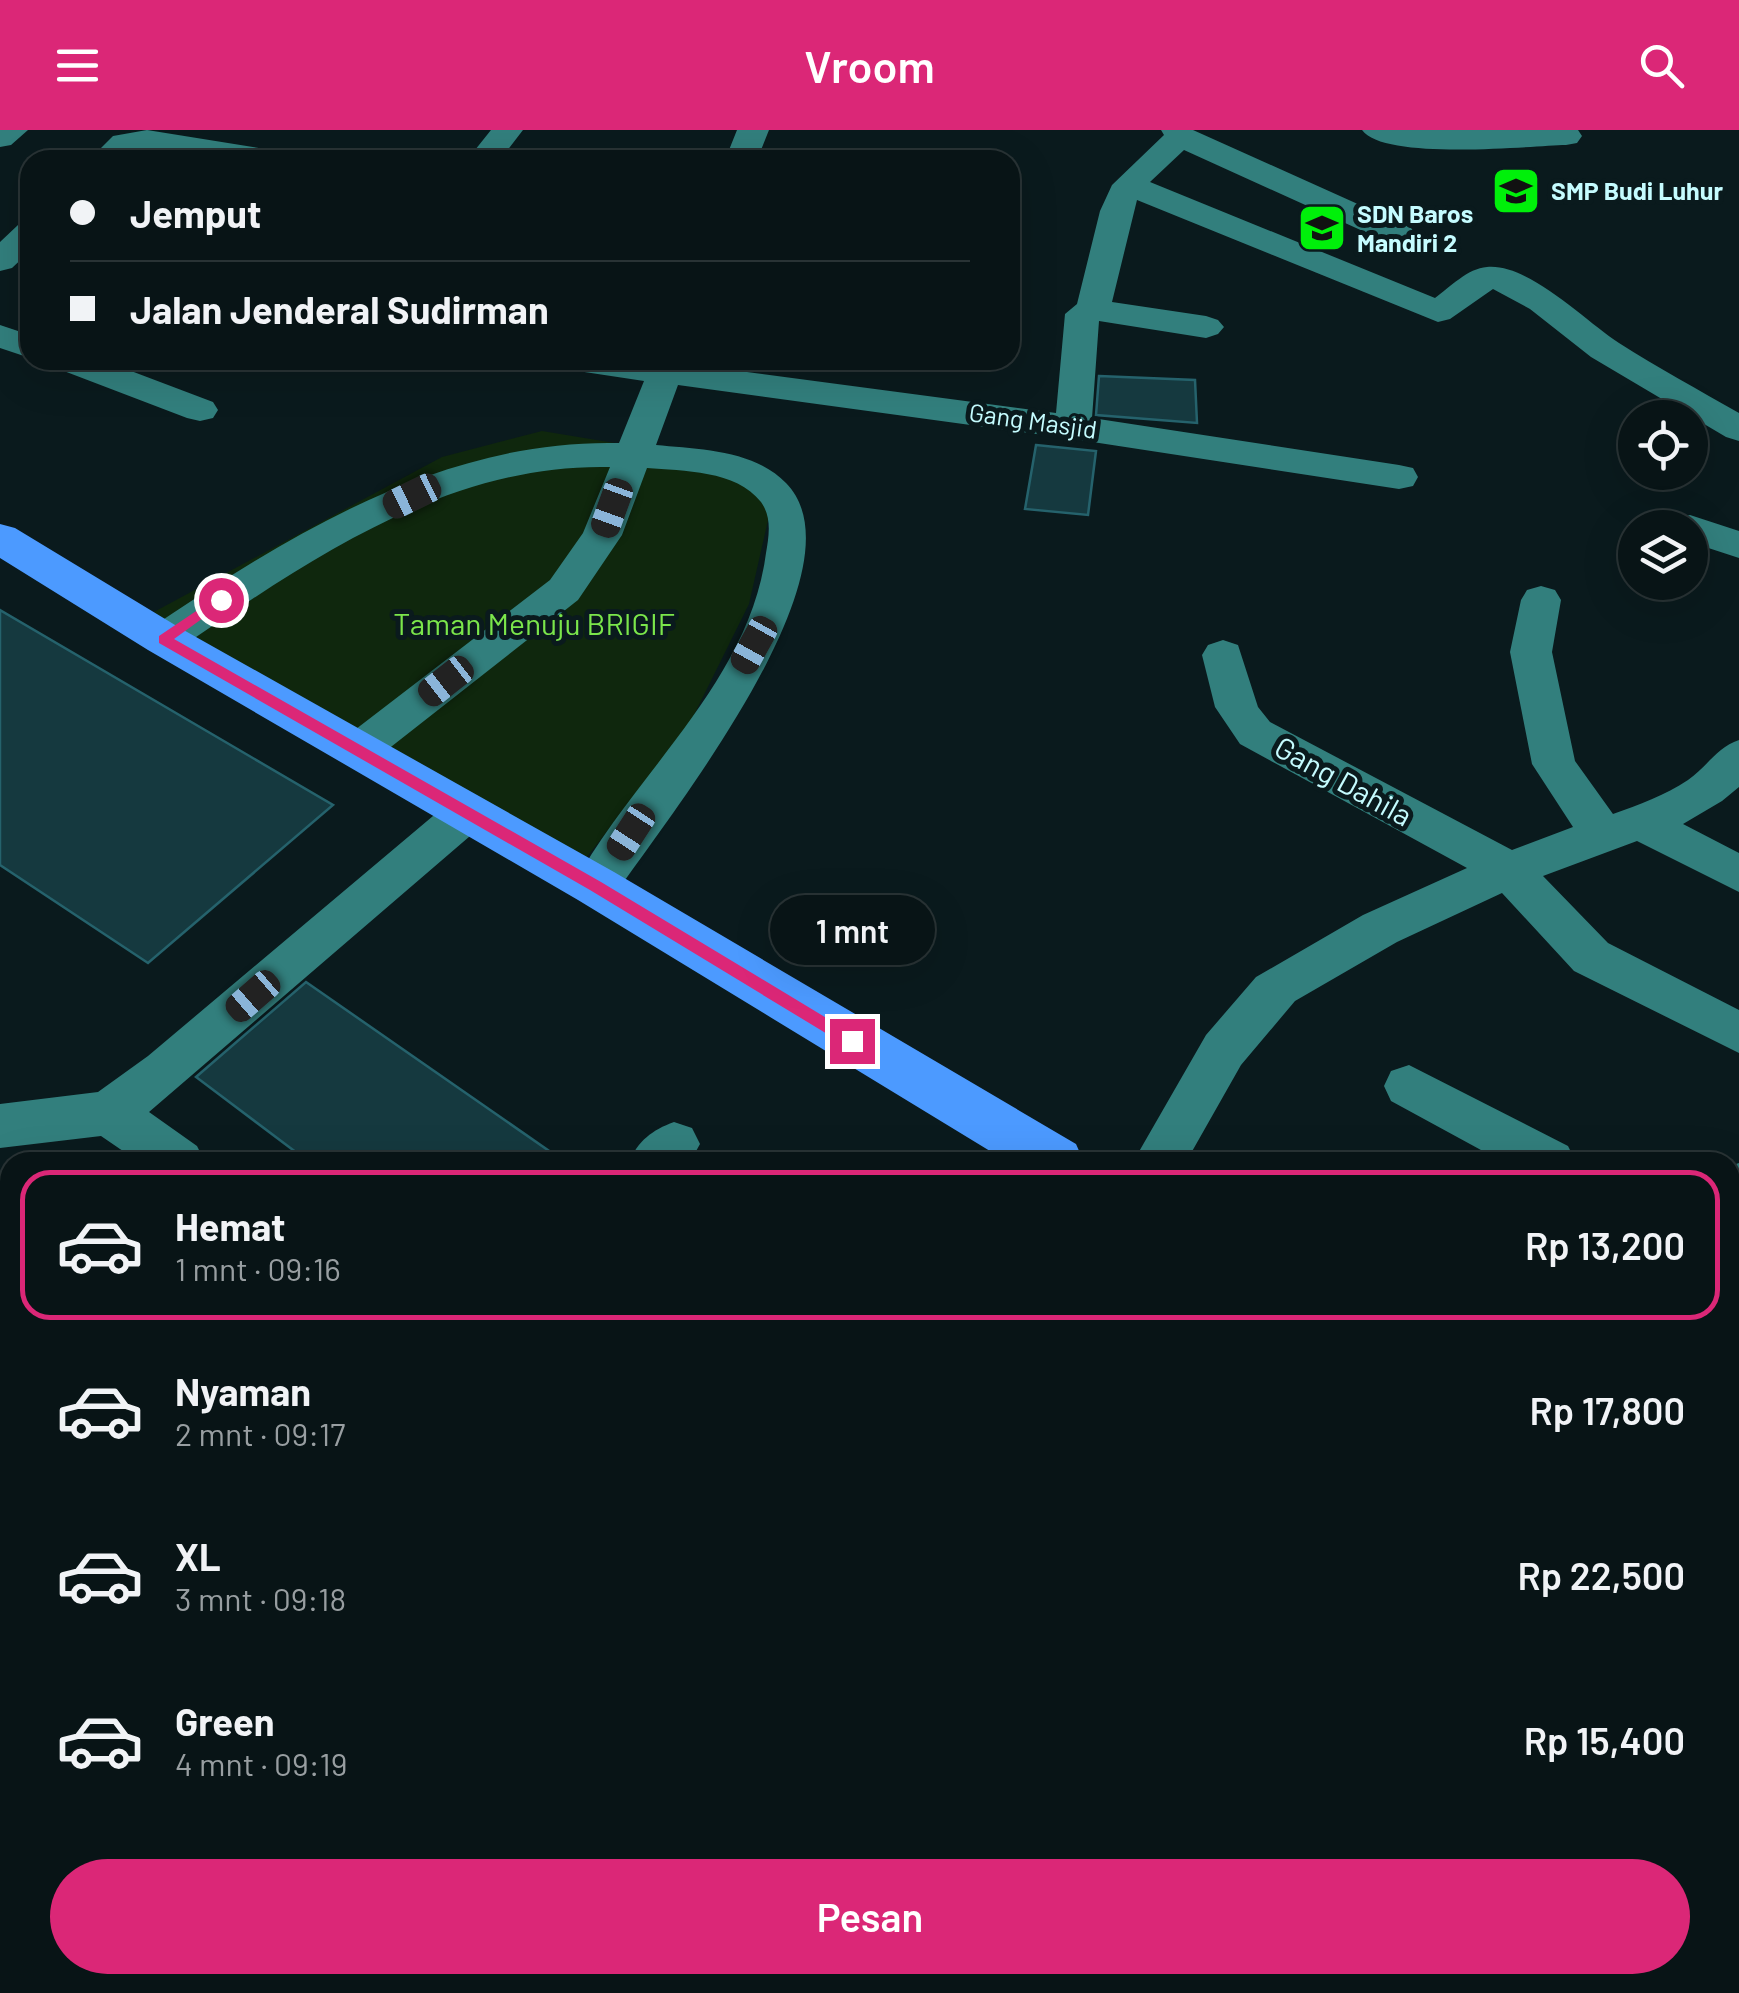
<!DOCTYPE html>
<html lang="id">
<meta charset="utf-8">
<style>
:root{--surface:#081416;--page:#162123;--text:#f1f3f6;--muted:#989ea1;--line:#293335;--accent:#db2777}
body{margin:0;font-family:Barlow,sans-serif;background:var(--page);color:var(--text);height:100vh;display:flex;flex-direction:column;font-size:38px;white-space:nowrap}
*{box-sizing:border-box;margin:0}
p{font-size:32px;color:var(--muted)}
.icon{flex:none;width:55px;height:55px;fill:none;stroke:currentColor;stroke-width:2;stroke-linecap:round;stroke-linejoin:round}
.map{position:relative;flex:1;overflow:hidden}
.drawer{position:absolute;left:0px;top:1022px;width:1740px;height:842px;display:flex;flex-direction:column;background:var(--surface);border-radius:30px 30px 0 0;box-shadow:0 10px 40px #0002,0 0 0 2px var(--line)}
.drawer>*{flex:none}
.top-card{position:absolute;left:20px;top:20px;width:1000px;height:220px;border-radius:30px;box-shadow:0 10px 40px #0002,0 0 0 2px var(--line);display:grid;align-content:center;height:220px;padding:0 50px;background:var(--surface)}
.buttons{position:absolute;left:1618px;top:270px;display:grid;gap:20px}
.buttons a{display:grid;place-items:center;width:90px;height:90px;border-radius:50%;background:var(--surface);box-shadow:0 10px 40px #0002,0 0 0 2px var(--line);font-size:50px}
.end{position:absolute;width:45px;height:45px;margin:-22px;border:12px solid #db2777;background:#fff;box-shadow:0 0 0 5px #fff}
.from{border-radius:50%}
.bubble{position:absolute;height:70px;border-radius:35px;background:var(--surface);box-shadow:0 10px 40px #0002,0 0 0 2px var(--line);font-size:32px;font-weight:600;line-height:70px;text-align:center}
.car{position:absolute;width:30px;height:60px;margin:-30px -15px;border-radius:12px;box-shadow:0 0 8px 2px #0007;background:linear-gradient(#222 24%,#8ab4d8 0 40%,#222 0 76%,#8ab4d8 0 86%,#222 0)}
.top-card b{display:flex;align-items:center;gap:35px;height:95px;font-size:38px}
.top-card b+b{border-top:2px solid var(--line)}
.top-card i{width:25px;height:25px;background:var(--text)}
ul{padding:18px 0 0;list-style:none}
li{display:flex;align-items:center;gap:30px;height:150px;margin:0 20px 15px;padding:0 30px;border:5px solid transparent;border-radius:30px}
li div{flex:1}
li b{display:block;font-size:38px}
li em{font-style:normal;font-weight:600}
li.active{border-color:var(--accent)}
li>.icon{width:90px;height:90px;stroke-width:1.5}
.cta{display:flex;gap:20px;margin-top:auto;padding:20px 50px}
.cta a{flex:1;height:115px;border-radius:60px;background:var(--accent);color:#fff;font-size:40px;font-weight:600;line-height:115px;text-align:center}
header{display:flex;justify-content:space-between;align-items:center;height:130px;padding:0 50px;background:var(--accent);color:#fff;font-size:45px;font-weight:600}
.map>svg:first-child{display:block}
.green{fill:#0f270d}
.building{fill:#15393f;stroke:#25626c;stroke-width:2.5}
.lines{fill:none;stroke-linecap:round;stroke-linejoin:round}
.path{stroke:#36b425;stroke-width:8;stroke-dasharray:6 9;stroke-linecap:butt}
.minor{fill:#327f7d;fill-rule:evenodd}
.major{fill:#4c9aff;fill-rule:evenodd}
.route{fill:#db2777}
.labels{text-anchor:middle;stroke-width:10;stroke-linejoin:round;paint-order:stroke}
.far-poi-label{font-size:25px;font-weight:bold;fill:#c5fcff;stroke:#0a1a1d;text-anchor:start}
.far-street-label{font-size:25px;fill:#c5fcff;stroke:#0a1a1d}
.park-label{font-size:30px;fill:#7be64b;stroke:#0a1a1d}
.street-label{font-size:30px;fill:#c5fcff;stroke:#0a1a1d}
</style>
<header><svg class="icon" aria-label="menu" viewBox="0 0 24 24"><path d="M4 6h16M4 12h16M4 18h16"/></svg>Vroom<svg class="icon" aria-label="search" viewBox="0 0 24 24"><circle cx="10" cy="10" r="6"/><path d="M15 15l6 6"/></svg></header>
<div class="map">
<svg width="1739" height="1863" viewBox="0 0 1739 1863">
<rect width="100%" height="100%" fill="#0a1a1d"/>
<path class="green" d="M542,301L754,336L771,377L749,474L686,601L579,737L152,483L442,327Z"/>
<path class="building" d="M1099,246L1195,250L1197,293L1096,285Z
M1036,315L1096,321L1088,385L1025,379Z
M0,480L333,675L148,833L0,735Z
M306,852L565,1032H309L196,947Z"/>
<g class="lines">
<path class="path" d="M492,1863L498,1855"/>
<path class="minor" d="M0,0H28L11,15L0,17Z
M147,0L271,20L282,23L287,30H214L144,18L134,20L124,30H89L113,6Z
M491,0H523L500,30H467Z
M737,0H769L757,30H725Z
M1161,0H1193L1411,98L1416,105L1411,112H1387L1184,20L1150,52L1435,168C1449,158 1468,138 1487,137C1529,133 1585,191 1619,213C1658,238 1699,260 1739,283V311L1726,307L1591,227L1530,179L1493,159L1450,189L1438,192L1137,70L1112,172L1206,186L1218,190L1224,197L1218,204L1206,208L1099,191L1092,288L1399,335L1413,338L1418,347L1413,356L1399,359L1073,309L678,255L656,315C698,319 755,320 786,353C870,439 664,691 612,769L596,774L580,769L573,756C632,645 749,554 766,423C769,406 772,387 761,372C736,340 683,341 647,338L622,405L578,470L373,631L358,636L343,631L336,620L343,609L550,450L583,403L610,337C448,333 306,431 179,519L164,523L149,519L143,509L149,499C291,404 443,309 619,313L644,251L558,238L553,230H688L686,234L1056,283L1065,184L1077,174L1100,81L1112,55L1164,5Z
M1362,0H1578L1582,6L1577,13L1566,15C1527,16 1384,31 1362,0Z
M30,92V121L12,138L0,141V112L18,95Z
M0,195L30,205V228L0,218Z
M51,230H102L213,272L218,280L213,288L200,291L187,288L56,238Z
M1690,385L1739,401V428L1690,412V398H1671L1676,389Z
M1541,456L1555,460L1561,470L1552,522L1575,631L1613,684C1639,675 1665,665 1688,650C1707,637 1717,617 1739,610V657L1722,671L1683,694L1739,723V762L1637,711L1543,746L1608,813L1739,880V923L1574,841L1502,763L1397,812L1295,871L1241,935L1186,1032H1133L1206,905L1256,847L1363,785L1467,738L1240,614L1215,577L1202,525L1208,515L1223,510L1238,515L1258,577L1270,592L1512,720L1573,697L1532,634L1510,522L1521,470L1527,460Z
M468,665L484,670L490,682L484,694L149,982L197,1016L205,1032H139L101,1006L0,1018V974L98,962L148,926L452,670Z
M1409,935L1568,1016L1576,1032H1503L1391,971L1384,956L1391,941Z
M674,992L692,998L700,1014L690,1032H629C638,1011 652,1000 674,992Z
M1739,1033V1096L1730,1099V1036Z
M1730,1123L1739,1127V1178L1730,1174Z
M10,1632V1703L0,1708V1636Z
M1054,1855H1128L1131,1863H1057Z"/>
<path class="major" d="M0,394L15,398L180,498L614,742L1076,1014L1084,1032H1008L578,770L148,520L0,428Z
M1730,1403L1739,1407V1474L1730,1470Z"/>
</g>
<path class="route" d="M217,467L228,470L174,509L601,752L858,907V916H847L590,760L159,513V506Z"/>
<defs>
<g id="school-square" transform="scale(2.5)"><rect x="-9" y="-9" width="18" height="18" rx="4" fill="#00f00a" stroke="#0a1a1d"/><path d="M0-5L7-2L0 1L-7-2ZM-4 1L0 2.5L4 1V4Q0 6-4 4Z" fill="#111"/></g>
</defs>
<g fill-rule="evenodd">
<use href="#school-square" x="1516" y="61"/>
<use href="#school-square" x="1322" y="98"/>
</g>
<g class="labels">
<g class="far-poi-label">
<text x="1551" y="70">SMP Budi Luhur</text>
<text x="1357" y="93">SDN Baros<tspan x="1357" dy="29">Mandiri 2</tspan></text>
</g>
<g class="far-street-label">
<text transform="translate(1033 291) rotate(8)" y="9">Gang Masjid</text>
</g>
<g class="park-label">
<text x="534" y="505">Taman Menuju BRIGIF</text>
</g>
<g class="street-label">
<text transform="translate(1343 652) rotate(29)" y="10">Gang Dahila</text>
</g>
</g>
</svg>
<div class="buttons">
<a><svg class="icon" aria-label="locate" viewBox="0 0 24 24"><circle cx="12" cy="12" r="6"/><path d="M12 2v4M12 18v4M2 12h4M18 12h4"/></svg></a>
<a><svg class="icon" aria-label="layers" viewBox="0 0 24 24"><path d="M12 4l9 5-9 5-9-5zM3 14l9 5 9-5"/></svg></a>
</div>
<i class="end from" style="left:221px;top:470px"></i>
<i class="end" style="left:852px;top:911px"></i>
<div class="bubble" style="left:770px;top:765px;width:165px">1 mnt</div>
<i class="car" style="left:412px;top:366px;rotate:244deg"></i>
<i class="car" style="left:612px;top:378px;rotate:200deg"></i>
<i class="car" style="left:754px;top:515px;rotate:209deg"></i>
<i class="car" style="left:446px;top:551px;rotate:232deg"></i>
<i class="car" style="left:631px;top:702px;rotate:213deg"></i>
<i class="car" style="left:253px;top:866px;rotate:229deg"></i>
<div class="top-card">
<b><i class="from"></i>Jemput</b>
<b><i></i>Jalan Jenderal Sudirman</b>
</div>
<section class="drawer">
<ul>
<li class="active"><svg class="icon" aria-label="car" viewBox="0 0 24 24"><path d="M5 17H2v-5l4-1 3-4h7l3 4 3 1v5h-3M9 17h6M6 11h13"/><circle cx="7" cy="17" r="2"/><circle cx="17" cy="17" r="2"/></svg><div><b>Hemat</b><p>1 mnt · 09:16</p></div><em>Rp 13,200</em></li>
<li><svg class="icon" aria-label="car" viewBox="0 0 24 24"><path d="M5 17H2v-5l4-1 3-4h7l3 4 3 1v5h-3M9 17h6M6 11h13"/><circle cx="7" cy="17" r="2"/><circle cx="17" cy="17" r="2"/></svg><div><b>Nyaman</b><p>2 mnt · 09:17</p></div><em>Rp 17,800</em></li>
<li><svg class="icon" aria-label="car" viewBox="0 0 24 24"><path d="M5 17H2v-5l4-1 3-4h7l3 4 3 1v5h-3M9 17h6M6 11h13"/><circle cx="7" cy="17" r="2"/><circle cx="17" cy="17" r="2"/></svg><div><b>XL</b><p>3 mnt · 09:18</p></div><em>Rp 22,500</em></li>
<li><svg class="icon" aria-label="car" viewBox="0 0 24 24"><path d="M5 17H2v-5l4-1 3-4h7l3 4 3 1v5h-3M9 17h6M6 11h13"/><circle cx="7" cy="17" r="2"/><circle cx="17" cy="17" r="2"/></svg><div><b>Green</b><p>4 mnt · 09:19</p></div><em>Rp 15,400</em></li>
</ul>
<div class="cta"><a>Pesan</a></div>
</section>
</div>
